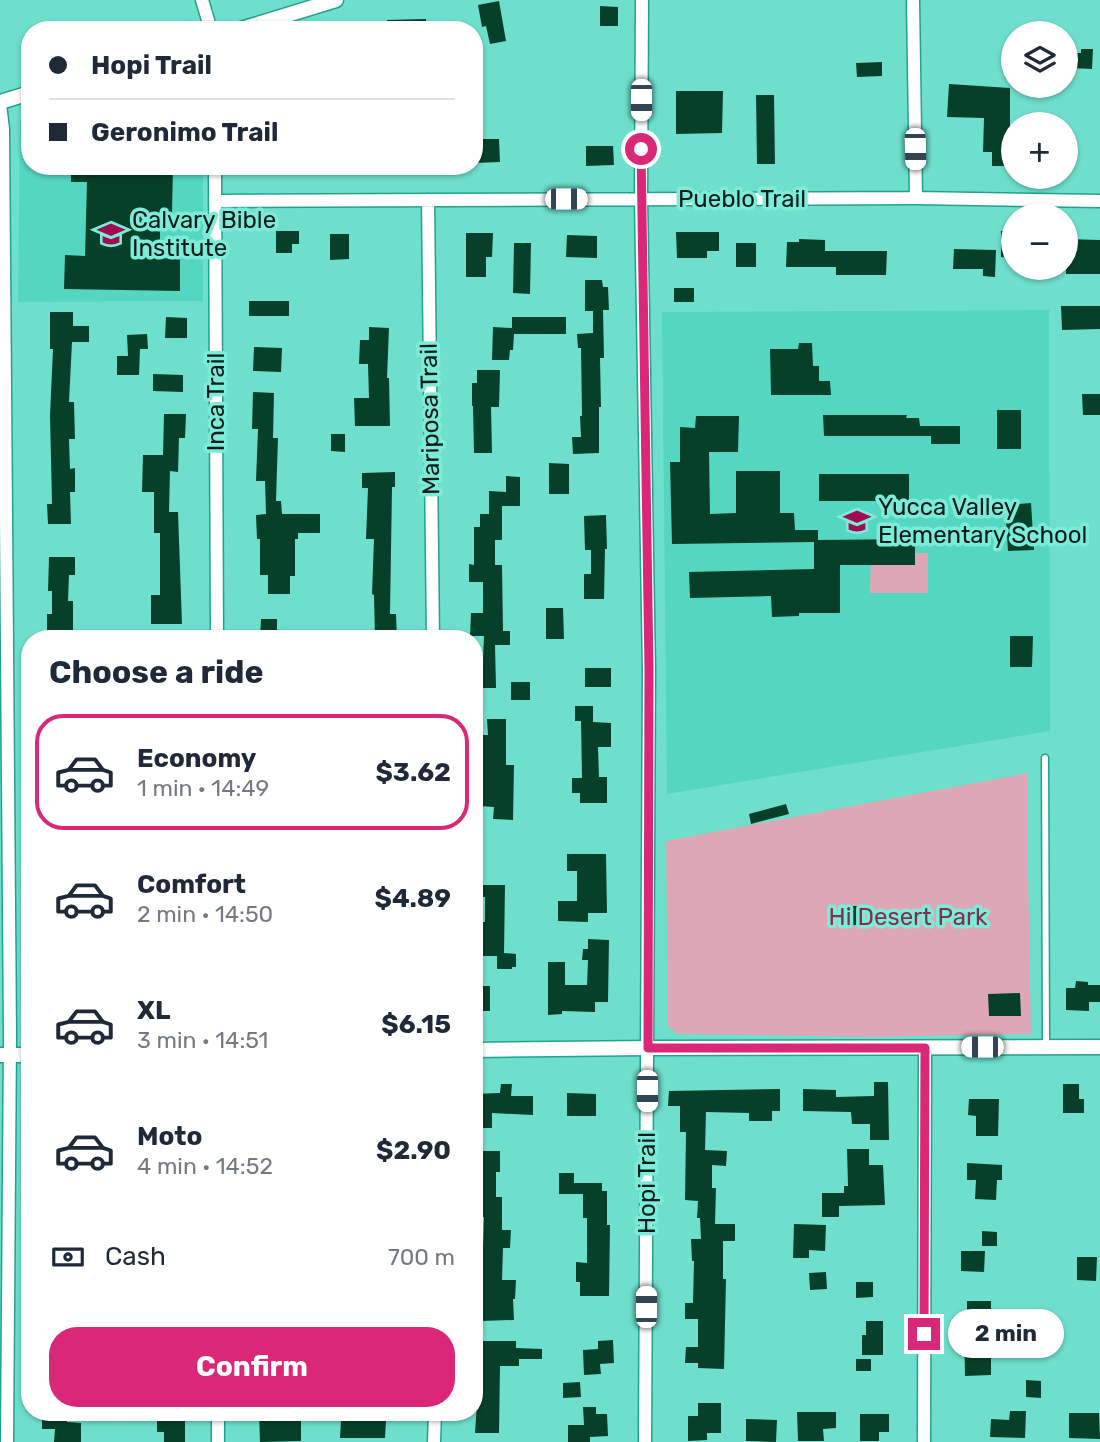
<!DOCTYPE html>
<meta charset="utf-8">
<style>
:root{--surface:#fff;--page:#f2f2f3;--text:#1f2937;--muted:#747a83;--line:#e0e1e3;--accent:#db2777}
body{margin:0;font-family:Rubik,sans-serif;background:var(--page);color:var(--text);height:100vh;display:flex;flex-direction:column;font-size:26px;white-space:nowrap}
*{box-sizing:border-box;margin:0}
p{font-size:23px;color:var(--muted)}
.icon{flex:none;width:38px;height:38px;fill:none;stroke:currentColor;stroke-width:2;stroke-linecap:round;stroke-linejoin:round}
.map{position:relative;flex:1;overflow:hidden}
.panel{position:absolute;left:21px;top:630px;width:462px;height:791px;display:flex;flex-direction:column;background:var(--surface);border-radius:28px;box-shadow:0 2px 5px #0004}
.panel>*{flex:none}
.guide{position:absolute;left:21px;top:21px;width:462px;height:154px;border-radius:28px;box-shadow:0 2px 5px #0004;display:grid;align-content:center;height:154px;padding:0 28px;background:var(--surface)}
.fabs{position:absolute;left:1001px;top:21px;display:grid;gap:14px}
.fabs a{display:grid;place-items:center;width:77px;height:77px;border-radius:50%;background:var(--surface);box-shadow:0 2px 5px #0004;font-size:35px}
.end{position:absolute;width:32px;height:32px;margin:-16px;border:9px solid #db2777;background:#fff;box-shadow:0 0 0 4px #fff}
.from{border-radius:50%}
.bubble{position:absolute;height:49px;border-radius:24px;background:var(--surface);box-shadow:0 2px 5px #0004;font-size:23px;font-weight:700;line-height:49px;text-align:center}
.car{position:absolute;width:21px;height:42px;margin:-21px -10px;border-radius:9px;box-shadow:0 0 5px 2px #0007;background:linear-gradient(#fff 24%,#345 0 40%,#fff 0 76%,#345 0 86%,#fff 0)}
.guide b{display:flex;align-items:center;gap:24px;height:66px;font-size:26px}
.guide b+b{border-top:2px solid var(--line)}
.guide i{width:18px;height:18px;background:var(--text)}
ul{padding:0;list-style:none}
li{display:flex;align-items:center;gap:21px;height:116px;margin:0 14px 10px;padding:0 14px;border:4px solid transparent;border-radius:28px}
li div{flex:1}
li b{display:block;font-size:26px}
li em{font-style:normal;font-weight:700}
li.selected{border-color:var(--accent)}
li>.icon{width:63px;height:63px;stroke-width:1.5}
h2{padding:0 28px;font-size:32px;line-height:84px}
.pay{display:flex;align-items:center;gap:18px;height:77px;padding:0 28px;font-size:26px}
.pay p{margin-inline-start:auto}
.button{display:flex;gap:14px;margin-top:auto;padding:14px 28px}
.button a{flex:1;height:80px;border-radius:28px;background:var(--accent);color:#fff;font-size:28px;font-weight:700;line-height:80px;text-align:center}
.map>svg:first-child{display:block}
.built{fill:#54d6c1}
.green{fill:#dda7b6}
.building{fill:#074029}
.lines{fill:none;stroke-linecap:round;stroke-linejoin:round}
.service-casing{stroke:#23a18f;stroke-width:9}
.minor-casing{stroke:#23a18f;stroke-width:15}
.tertiary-casing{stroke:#23a18f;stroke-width:17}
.service{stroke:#fff;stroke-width:6}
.minor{stroke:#fff;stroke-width:12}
.tertiary{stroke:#fff;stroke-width:14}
.route{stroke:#db2777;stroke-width:9}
.labels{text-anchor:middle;stroke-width:7;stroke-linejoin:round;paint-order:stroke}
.street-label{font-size:24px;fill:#041c18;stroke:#7cecd9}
.poi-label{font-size:24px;fill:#041c18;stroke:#7cecd9;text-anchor:start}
.park-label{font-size:24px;fill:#802f4c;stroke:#7cecd9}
</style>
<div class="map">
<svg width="1100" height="1442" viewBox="0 0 1100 1442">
<rect width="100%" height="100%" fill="#6edfcc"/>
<path class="built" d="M30,116V166H203V301L18,302L20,120Z
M1049,310L1050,731L667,794L662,312Z"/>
<path class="green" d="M871,553H928V593H870Z
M1028,773V871L1031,1034L869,1037L677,1034L668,1026L666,841Z"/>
<path class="building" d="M499,1L506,41L490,44L486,26L482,27L478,5Z
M600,6L618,7V26H600Z
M426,19V30H387V20Z
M1081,49H1093L1092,69L1071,68V53H1081Z
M882,62V76L857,77L856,63Z
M949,84L1010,88V166H992V152H983L984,118L947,117Z
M676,91H723L722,133L676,134Z
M756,95H774L775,164H757Z
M474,139H499L500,162L474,163Z
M586,146H613L614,165L586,166Z
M71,166H173L172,213H160V258L180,259V291L64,289L65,255L85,256L87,182H71Z
M276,231H299V244H292V253H276Z
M1001,231H1013V258L1001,257Z
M676,232H719V251H707V258H677Z
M466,233H493L492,257H486V277H466Z
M330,234H349V259L330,260Z
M567,235L597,236V258L566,257Z
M799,239L825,240V251H887L886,275H836V267H786L787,242H799Z
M1066,239L1100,240V274H1066Z
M514,243H531L530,294L513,293Z
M736,243H756V267H736Z
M954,249L996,250L995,277L983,276V269H953Z
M585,280H602L603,287H608L609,310H603L604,358H600L601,407H599V453L573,454L572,437H581L580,416H582L581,348H578L577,334L593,333V311H585Z
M674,288H694V302H674Z
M249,301H289V316H249Z
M1061,306H1100V329L1062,330Z
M50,312H73V326H89V342H72L69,402H74L75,439H69L70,469L75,468V492H70L71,524H48L47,504H52L50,415L53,349H50Z
M166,317L187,318V338H165Z
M512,317H566V334H514L513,350H510L509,360H492L493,327L512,328Z
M369,327L389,328L387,378H389L390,426H355L354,398H369L368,364H359L360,340H369Z
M147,334L148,349H140L139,375H117V356H128L127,335Z
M799,343H812L813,366H819V381H830L831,395H771L770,349H798Z
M254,347L282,348L281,372L253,371Z
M477,370H500L499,407H491L492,453H474L473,406H472V383H477Z
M153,374L183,375V392L153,391Z
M253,392L274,393L273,438H278L276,501H281L282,514H320V533H298V539H295V576H290V594H268V575H260V539H257L256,515L266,514L265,481H256L258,429H252Z
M1082,394H1100V415H1083Z
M997,410H1021V449H997Z
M164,414H186L185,438H179L178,472L170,471L169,512H178L182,624H151V595H160V533H154V492H142L143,455H163Z
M823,415H907L906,418H919L920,426H960V444H931V436H824Z
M696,416H739L738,452H709L710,514L736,513V471H780V513H794L795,530H818V540L915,539V565H840V613H799V616L772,617L771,596L690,598L689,572L814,569V542L672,544L670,462H680V427L695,428Z
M331,434H345V452L331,451Z
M549,463L569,464V494H549Z
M395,472V487H392L390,614H396L397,639H375L374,595L372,594L374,539H366L368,488H362V473Z
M819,474H909V501H819Z
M506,476L520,477V506H502V540H495V565H502L503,631H510V645H495L496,688H476L475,659H483L484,636H470L471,613H483V582H469V564L474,565V527H480V514H489V491L506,492Z
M1031,503L1034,550L1008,551L1005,505Z
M606,515L607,549H605L604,599H584V574H591V550H585L584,516Z
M49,557H75V575H69L68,601H73V638L47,639V614H52V591H48Z
M546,608H563L564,639H546Z
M261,619H277V639H260Z
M1010,636H1033L1032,667H1010Z
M585,668H611V687H585Z
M511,682H530V700H511Z
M575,706H593V722L611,723V747H598L599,777H607V803H580V793H572V778H582L581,721H575Z
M487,719H506V765H514L513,820L493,819L494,807L479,806L481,755L474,756V735H488Z
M786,804L789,814L751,824L749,814Z
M567,854H606L607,913H588V922L558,921V901H577V871H567Z
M480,885H505L504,953L516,954V967H512V969H497V956H474V922H485V897H480Z
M841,906H863L862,925H841Z
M588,939L609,940L608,1002H595V1012L562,1011V1014L548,1015V962H565V985H587L588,960H582L583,949H588Z
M1076,981L1088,982V985H1100V1002H1089V1011L1066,1010V988H1075Z
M474,986H490V1011H474Z
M1020,993L1021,1016H989L988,994Z
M874,1082H888L889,1140H870V1124H852L851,1112L803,1111V1089L836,1090V1097L874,1096Z
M501,1084H512L511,1096H533V1115L492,1113V1128H474V1094L500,1093Z
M1063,1084H1079V1099H1084V1113H1063Z
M780,1089V1111H772V1121H749V1113L706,1112L705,1150L727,1151L726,1166L712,1165V1188H716L715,1224H735V1241H723V1279H726L724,1369L698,1368V1363H685L686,1347H698V1319H685V1303H693L694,1261H692L691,1239H701L700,1218H697L698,1201L685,1200L686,1132H680V1106H668L669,1091Z
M567,1093L596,1094V1116H567Z
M969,1099H999L998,1136H976V1116L968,1115Z
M847,1149H869V1165H883L885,1205L839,1206V1217H822V1193H844V1186H848Z
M476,1151H500V1172H496V1197H502V1230H511L510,1248H503L502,1280H516L515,1299H513L514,1320L481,1321L480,1299H474V1249H483L484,1217L476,1218Z
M967,1163L1002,1165V1180H997L996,1200L975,1199L976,1180H967Z
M559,1173H574V1183H602V1191H607V1225H610L609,1296H580V1282H576V1262L587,1263V1218H583V1194H559Z
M794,1224L826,1225L825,1251L809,1250V1258H793Z
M982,1231L997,1232V1246H982Z
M961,1251H985L984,1272L961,1271Z
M1077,1257H1097L1096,1281L1077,1280Z
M826,1272L827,1289L810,1290L809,1273Z
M856,1282H873V1297L856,1298Z
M967,1301H991V1375L965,1376L964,1322L967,1321Z
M866,1321H883V1355H862V1335H866Z
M613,1340L614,1363L600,1364L601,1374L584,1375L583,1350L598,1349V1341Z
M481,1341H516V1348L542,1349V1359H519V1366H500L499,1433H475L477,1402H482V1376H474V1359H477V1347H482Z
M856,1359H871V1371H856Z
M1026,1380L1041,1381V1398L1026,1397Z
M580,1382L581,1397L563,1398V1383Z
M698,1403H721V1433H707V1440L688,1441V1416H698Z
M583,1407H596V1414H607L608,1436L590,1437V1442H568V1425H584Z
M1010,1411H1026L1025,1438L990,1437L991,1419L1009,1420Z
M259,1412H294V1419H301V1441L260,1442Z
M797,1412H836V1428L823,1429L824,1441H798Z
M1069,1413H1099L1100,1439L1069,1438Z
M860,1414H889V1432H879V1441H860Z
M42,1415L67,1416V1422L81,1423V1442H54L55,1429H42Z
M185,1415V1442H164V1432H157V1416Z
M746,1419L777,1420L776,1442L746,1441Z
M341,1420H386L385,1438H340Z"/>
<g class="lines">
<g class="service-casing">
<path id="service" d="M1045,758L1046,1045"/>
</g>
<g class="minor-casing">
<path id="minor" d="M202,0L211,30
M642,0L641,199L649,670L645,1442
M913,0L916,198
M0,104L3,129L10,1037L7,1442
M215,166L217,639
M428,200L433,639
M216,201L916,198L1100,201
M218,1412V1442
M434,1442L435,1412
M924,1442L925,1047"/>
</g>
<g class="tertiary-casing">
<path id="tertiary" d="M238,30L336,0
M0,102L30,93
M474,1050L647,1048L1100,1047
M0,1055H30"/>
</g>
<use href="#service" class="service"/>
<use href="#minor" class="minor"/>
<use href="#tertiary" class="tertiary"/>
</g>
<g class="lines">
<path class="route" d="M641,149L649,670L648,1048H925L924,1334"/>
</g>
<defs>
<g id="university-bare" transform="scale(2.1)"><path d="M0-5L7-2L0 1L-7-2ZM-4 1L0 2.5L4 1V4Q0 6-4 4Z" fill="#a00c52" stroke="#7cecd9" stroke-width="2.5" paint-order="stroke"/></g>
<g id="school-bare" transform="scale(2.1)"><path d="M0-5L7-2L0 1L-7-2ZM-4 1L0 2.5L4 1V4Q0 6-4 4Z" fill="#a00c52" stroke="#7cecd9" stroke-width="2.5" paint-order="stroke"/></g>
</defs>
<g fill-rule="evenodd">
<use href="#university-bare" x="111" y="234"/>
<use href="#school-bare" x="857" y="521"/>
</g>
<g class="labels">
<g class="street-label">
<text x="742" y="207">Pueblo Trail</text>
<text transform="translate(216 402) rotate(-90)" y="8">Inca Trail</text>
<text transform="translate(430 419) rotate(-91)" y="8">Mariposa Trail</text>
<text transform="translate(647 1183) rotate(-90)" y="8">Hopi Trail</text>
</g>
<g class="poi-label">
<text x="132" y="228">Calvary Bible<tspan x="132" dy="28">Institute</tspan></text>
<text x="878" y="515">Yucca Valley<tspan x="878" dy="28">Elementary School</tspan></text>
</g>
<g class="park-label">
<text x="908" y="925">Hi Desert Park</text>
</g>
</g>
</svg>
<div class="fabs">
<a><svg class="icon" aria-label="layers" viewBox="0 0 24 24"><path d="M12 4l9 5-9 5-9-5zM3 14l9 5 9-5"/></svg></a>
<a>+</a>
<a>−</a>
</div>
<i class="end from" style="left:641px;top:149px"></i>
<i class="end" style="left:924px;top:1334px"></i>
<div class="bubble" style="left:948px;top:1309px;width:116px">2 min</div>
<i class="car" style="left:641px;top:100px;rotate:180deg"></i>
<i class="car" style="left:915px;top:149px;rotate:179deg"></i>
<i class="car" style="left:566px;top:199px;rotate:90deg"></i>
<i class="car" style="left:982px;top:1047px;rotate:270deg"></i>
<i class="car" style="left:647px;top:1091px;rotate:180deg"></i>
<i class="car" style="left:646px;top:1307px;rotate:0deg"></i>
<div class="guide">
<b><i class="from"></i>Hopi Trail</b>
<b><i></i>Geronimo Trail</b>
</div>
<section class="panel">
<h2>Choose a ride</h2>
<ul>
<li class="selected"><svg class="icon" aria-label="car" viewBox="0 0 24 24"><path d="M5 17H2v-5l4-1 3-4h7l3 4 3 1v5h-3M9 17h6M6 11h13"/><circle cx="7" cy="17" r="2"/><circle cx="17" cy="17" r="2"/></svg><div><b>Economy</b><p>1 min · 14:49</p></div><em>$3.62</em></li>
<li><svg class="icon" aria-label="car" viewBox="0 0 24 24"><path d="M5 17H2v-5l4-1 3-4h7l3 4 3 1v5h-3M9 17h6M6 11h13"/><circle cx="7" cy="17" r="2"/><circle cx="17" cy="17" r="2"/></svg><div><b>Comfort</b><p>2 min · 14:50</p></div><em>$4.89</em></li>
<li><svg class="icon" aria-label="car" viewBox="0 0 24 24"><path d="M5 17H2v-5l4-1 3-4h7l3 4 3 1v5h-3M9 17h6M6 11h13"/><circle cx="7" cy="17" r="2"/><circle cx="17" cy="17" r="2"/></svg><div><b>XL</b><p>3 min · 14:51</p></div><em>$6.15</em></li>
<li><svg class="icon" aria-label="car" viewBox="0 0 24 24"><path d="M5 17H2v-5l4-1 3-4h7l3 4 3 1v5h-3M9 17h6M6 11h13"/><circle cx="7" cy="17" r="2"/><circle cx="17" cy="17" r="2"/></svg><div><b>Moto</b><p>4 min · 14:52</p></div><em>$2.90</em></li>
</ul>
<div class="pay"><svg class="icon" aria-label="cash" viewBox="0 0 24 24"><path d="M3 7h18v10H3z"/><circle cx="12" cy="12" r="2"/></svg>Cash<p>700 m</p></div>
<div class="button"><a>Confirm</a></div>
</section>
</div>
